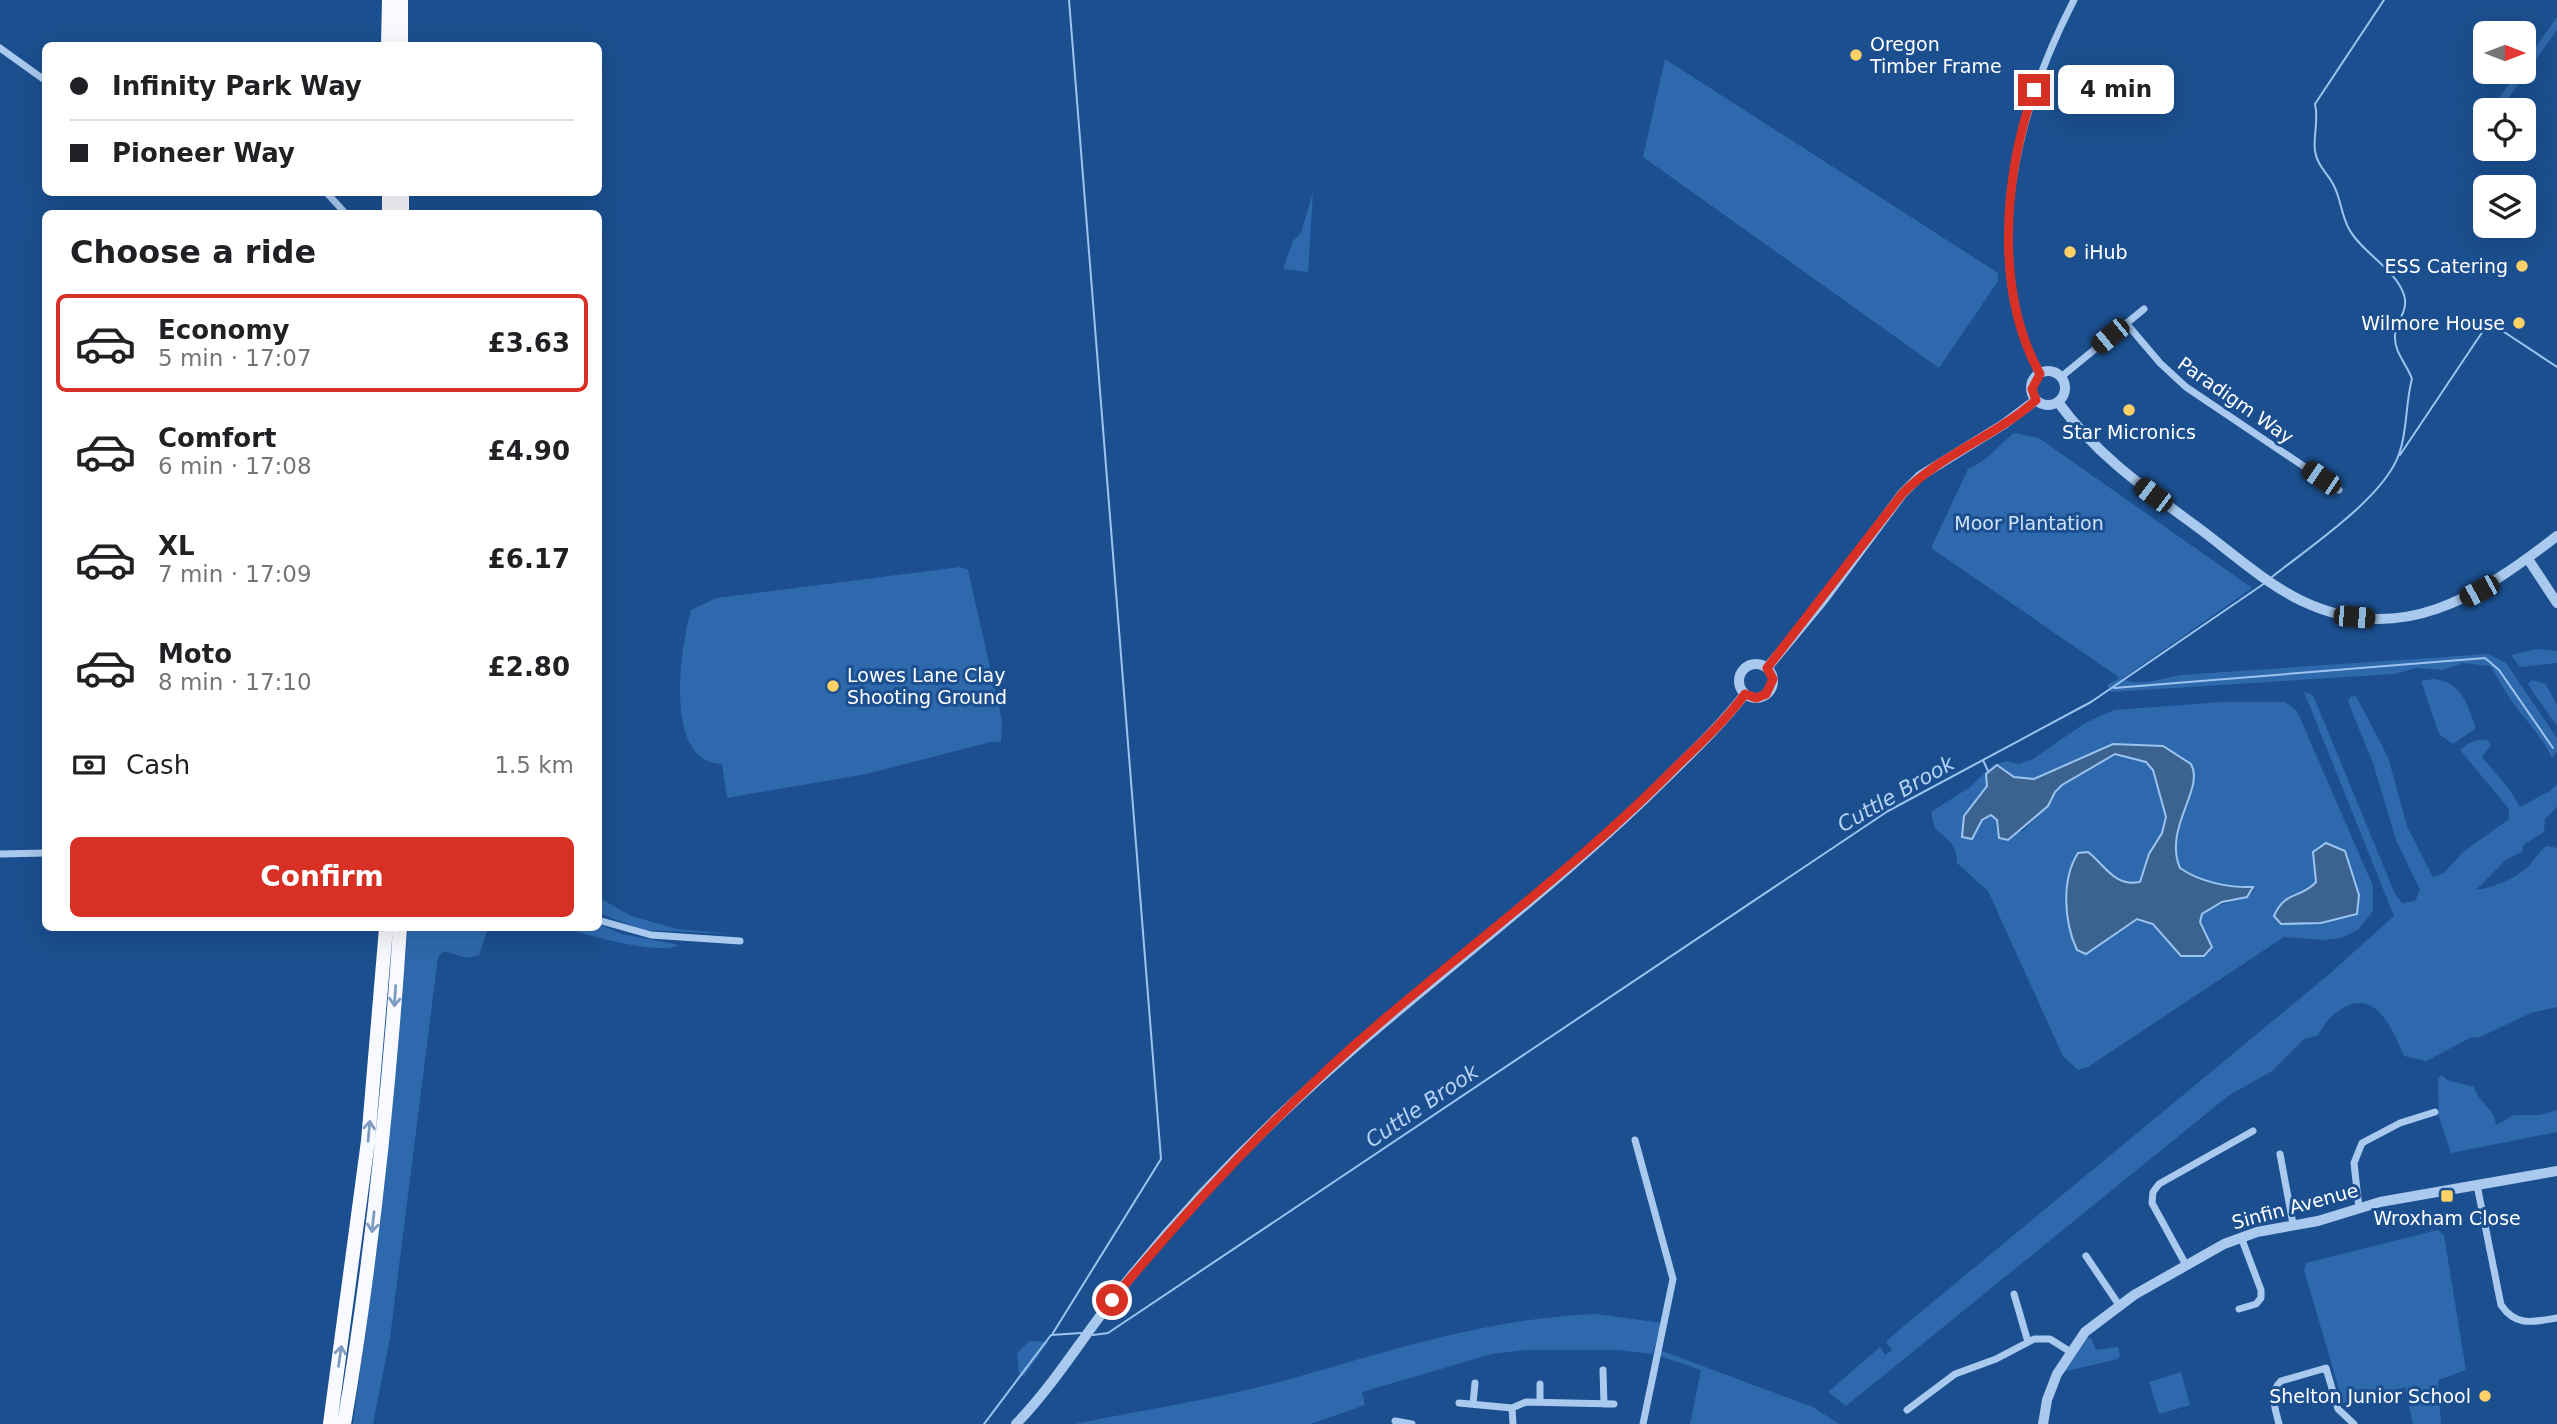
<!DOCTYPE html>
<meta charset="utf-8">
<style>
:root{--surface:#fff;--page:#f2f2f2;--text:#202124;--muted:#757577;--line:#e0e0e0;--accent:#d93025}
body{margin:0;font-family:"DejaVu Sans",sans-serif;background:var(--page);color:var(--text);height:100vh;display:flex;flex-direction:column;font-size:26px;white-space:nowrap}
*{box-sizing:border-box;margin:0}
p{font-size:23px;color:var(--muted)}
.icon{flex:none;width:38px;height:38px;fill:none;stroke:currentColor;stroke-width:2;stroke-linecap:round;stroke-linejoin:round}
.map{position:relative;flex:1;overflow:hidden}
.details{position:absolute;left:42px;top:210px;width:560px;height:721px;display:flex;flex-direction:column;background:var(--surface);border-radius:10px;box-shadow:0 7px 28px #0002}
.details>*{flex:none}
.hud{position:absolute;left:42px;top:42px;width:560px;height:154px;border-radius:10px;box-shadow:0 7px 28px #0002;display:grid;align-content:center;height:154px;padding:0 28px;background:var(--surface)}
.needle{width:46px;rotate:90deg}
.fabs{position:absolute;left:2473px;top:21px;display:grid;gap:14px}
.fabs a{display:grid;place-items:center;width:63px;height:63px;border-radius:10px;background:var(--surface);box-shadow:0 7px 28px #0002;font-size:35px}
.end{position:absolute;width:32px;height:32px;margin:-16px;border:9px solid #d93025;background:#fff;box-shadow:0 0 0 4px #fff}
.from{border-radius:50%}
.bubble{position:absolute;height:49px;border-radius:10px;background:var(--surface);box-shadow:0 7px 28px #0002;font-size:23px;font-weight:700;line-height:49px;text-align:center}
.car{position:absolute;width:21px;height:42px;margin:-21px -10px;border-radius:9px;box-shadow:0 0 5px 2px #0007;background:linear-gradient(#222 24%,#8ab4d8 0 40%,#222 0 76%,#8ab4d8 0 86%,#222 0)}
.hud b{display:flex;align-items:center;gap:24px;height:66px;font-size:26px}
.hud b+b{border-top:2px solid var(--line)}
.hud i{width:18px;height:18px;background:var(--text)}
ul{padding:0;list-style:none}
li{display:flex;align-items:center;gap:21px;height:98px;margin:0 14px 10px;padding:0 14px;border:4px solid transparent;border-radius:10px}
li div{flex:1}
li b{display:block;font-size:26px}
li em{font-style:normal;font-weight:700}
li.active{border-color:var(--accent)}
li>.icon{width:63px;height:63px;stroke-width:1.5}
h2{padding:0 28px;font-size:32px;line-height:84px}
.pay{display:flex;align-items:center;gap:18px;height:77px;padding:0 28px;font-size:26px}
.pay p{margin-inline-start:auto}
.primary-button{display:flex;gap:14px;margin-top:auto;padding:14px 28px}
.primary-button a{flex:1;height:80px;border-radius:10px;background:var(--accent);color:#fff;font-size:28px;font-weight:700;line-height:80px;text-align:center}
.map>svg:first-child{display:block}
.green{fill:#2e69ad;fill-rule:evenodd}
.water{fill:#3c6290;stroke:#9cc4f0;stroke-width:2}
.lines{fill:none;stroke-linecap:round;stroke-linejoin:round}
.stream{stroke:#9cc4f0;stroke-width:2}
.minor{stroke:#a9c9ee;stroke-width:7}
.tertiary{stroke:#a9c9ee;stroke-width:10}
.trunk{stroke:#f8faff;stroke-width:14}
.oneway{stroke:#7e9cc1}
.route{stroke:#d93025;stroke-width:9}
.poi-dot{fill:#ffd166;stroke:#1b4f8f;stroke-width:2.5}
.labels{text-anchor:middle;stroke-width:6;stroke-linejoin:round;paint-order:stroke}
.poi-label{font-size:19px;fill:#fff;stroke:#1b4f8f;text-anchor:start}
.street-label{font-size:19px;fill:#fff;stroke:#1b4f8f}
.park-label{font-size:19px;fill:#cfe3fa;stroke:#1b4f8f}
.water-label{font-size:21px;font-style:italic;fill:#b5d3f5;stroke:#1b4f8f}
</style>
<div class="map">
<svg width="2557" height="1424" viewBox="0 0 2557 1424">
<rect width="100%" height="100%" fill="#1b4f8f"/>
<path class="green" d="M2557,17V30L2500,110H2490L2518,72H2524V63Z
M1665,59L1998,273V281L1939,368L1643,157Z
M1313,192L1308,272L1283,269L1293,241L1301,233Z
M2014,433L2039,438L2252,588L2122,679C2140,687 2163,678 2181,675L2488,654L2506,663L2557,738V751L2552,758C2541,735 2525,720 2511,700C2503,689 2498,677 2490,666L2463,663L2443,670L2416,668L2394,674L2111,692L2107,685L2120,678L1931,548L1968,469C1987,462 1998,445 2014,433Z
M960,567L968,570L1002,720L1001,742H991L866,774L727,798L722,764C662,763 681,645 691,610L716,598Z
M2537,649L2557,651V663L2520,667L2511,655Z
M2433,679C2461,682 2466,701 2475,725V729L2453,744L2439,734L2421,681Z
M2532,680L2546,684L2557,705V726L2531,689L2528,684Z
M2304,692L2313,695L2395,894L2402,903L2415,901L2420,890L2396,840L2373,763L2348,702L2350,697L2356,696L2388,757L2407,826L2433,877L2444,873L2463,852L2509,819V809L2460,750C2470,742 2476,738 2488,740L2491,745L2482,757L2510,790L2520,807L2550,791L2557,784V807L2545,819L2544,832L2523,845L2522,852L2507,859L2477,889C2490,890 2517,877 2528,867C2535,859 2538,852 2547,846L2557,848V1007L2531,1013L2478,1038L2472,1037L2426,1061L2404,1056C2390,1022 2370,980 2330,1018C2325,1023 2322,1030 2317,1036L2304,1039L2272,1071L2228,1096L1846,1406L1828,1392L1880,1347L1885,1355L1892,1350L1886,1342L1899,1330L2327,976L2394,916Z
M2223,702H2285L2297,711L2373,886V911L2358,930L2341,938L2323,940L2284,937L2088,1067L2078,1070L2063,1056L1988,891L1957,863C1957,845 1948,839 1935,829L1931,812L1970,787L1993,765L2006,761L2019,764L2033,759L2085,723L2114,710ZM2113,744L2163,747L2191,764C2203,785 2164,832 2180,869C2201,882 2229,888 2253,887L2254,891C2239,904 2218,901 2202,914L2200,922L2212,947L2208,954C2162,959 2178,938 2149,922L2066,902L2070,873L2101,862C2110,876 2122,886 2140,882L2148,857L2162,833L2166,817L2153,770L2146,762L2115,754L2062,785L2055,792L2052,801L2023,831L1996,830L1997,820L1991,815L1982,820L1964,816L1987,786L1988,771L1997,765L2014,777L2034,779Z
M598,897L631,916L677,929L733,934L642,930L599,913Z
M599,924L622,934L679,945C658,956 588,935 565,928H598Z
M408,928H488L479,955L467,958L444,951L438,957L390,1338L373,1424H353L380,1225Z
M2442,1075L2447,1080L2474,1087C2478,1103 2495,1108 2496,1125L2514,1115H2540L2557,1110V1132L2451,1153L2439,1117L2438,1078Z
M2438,1230L2444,1235L2466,1370L2438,1380L2441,1424H2413L2405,1387L2350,1405L2343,1403L2304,1270L2306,1263Z
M1596,1314L1662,1323L1652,1354L1618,1350H1524L1492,1354L1362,1392L1365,1405L1311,1424H1075C1143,1410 1212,1400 1279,1382C1384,1353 1486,1318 1596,1314Z
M2087,1338H2091L2096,1350L2118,1347L2120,1355L2118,1359L2062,1372Z
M1029,1341L1048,1342L1024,1376L1019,1373L1017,1353Z
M1659,1350L1813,1407L1839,1424H1690L1701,1370L1660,1356Z
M2181,1372L2190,1405L2159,1414L2149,1382Z"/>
<path class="water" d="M2113,744L2163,746L2191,764C2205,789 2163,828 2180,868C2200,882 2229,888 2253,887L2247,897L2222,902L2202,914L2200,922L2212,947L2204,956H2181L2153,924L2137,919L2086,954L2077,950C2064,922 2061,880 2078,853L2088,852C2105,865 2114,887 2140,882L2149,854L2162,833L2166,817L2153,770L2146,762L2115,754L2062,785L2055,792L2048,806L2008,840L1999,838L1997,820L1991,815L1982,820L1972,839L1962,837L1964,816L1987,786L1986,774L1997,765L2014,777L2034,779Z
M2326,843L2345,851L2359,895L2357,914L2321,923L2281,924L2274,916C2285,890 2301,899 2316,882L2313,852Z"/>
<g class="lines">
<path class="stream" d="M2400,455L2489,322L2557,367
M2272,577C2308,548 2384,498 2399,454C2408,430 2405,404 2412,379C2407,364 2394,353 2395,335C2396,321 2409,311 2404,295C2396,269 2362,253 2349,229C2341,215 2341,198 2333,184C2327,173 2317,165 2315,151C2313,135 2319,120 2315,104L2384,0
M2114,688L2485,658L2499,670L2553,748
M1983,760L1988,771
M1053,1333L1161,1159L1069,0
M1093,1335L1108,1333L1888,811L2091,702L2265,583
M984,1424L1051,1335L1081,1333"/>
<path class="minor" d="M0,48L46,81
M326,192L346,214
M2126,323L2160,363L2186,387L2339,490
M2040,374C1977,260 2018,108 2074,0
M2061,377L2144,309
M0,854L46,853
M598,920L651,935L740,941
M1635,1140L1673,1279L1643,1424
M2280,1154L2293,1224
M2477,1185L2501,1305C2516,1327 2533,1322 2557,1318
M2359,1208L2354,1163L2362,1143L2400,1123L2435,1112
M2086,1256L2119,1305
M2186,1265L2152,1203L2153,1192L2159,1184L2253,1131
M2014,1294L2028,1342
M2239,1309L2256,1304L2261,1298V1290L2241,1237
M1603,1370L1604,1404
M1540,1384V1401
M1459,1403L1512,1408
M1473,1404L1475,1383
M1907,1410L1955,1374L1996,1359L2034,1339H2050L2069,1351
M1395,1421L1412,1424
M1513,1424L1512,1408L1526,1402L1614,1404
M2279,1424C2275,1409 2269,1392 2281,1381L2326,1368L2338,1409L2354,1424"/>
<path class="tertiary" d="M2031 388a17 17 0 1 1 34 0a17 17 0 1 1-34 0Z
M2058,402C2097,456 2147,490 2200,529C2232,553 2264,582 2300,600C2400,649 2479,596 2557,536
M2528,559L2557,603
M1739 681a17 17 0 1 1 34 0a17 17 0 1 1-34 0Z
M1767,668L1824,599L1902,494L1920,476L2004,424L2036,400
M1016,1424C1053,1386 1080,1341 1113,1299C1162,1236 1218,1174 1276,1119C1397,1003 1534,907 1654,790C1685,759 1718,729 1745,694
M2043,1424L2047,1400L2057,1374L2085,1332L2134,1295L2224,1244L2257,1232L2318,1221L2380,1202L2557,1171"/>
<path class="trunk" d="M388,46L389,0
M401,46V0
M389,192V214
M402,192V214
M330,1424L368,1141L386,928
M344,1424C372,1259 389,1094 400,928"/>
</g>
<defs><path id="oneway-shaft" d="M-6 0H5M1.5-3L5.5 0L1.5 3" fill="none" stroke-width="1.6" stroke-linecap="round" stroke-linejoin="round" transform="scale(1.75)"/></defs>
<g class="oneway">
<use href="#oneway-shaft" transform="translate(395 996) rotate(94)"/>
<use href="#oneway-shaft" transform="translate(369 1131) rotate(-85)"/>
<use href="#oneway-shaft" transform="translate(373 1222) rotate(96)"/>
<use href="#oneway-shaft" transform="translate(340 1356) rotate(-82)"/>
</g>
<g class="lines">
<path class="route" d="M1112,1300C1197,1198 1287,1101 1388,1016C1485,934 1586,858 1676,767C1700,744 1725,721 1745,694L1756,698L1766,694L1773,679L1767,668L1902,494C1941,454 1995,437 2036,400L2032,389L2040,374C1994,291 2004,177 2034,90"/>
</g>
<g class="poi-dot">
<circle cx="1856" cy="55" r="7"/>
<circle cx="2070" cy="252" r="7"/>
<circle cx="2522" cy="266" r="7"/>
<circle cx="2519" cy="323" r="7"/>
<circle cx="2129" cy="410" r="7"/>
<circle cx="833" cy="686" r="7"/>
<rect x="2440" y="1189" width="14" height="14" rx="3.5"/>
<circle cx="2485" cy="1396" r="7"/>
</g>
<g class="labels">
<g class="poi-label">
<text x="1870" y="51">Oregon<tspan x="1870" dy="22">Timber Frame</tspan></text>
<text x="2084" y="259">iHub</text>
<text x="2508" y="273" text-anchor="end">ESS Catering</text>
<text x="2505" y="330" text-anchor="end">Wilmore House</text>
<text x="2129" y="439" text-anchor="middle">Star Micronics</text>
<text x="847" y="682">Lowes Lane Clay<tspan x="847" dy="22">Shooting Ground</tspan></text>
<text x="2447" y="1225" text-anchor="middle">Wroxham Close</text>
<text x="2471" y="1403" text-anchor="end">Shelton Junior School</text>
</g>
<g class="street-label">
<text transform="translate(2236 400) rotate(35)" y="7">Paradigm Way</text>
<text transform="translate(2295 1206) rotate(-15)" y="7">Sinfin Avenue</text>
</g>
<g class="park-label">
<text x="2029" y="530">Moor Plantation</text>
</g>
<g class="water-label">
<text transform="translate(1896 794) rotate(-30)" y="7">Cuttle Brook</text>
<text transform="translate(1422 1106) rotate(-34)" y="7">Cuttle Brook</text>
</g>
</g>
</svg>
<div class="fabs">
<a><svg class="needle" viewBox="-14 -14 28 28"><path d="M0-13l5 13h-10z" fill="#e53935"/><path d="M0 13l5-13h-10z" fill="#757577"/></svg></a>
<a><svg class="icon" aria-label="locate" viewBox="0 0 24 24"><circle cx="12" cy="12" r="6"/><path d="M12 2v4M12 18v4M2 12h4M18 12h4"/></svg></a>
<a><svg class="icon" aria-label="layers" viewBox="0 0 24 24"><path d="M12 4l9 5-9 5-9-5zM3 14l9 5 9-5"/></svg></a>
</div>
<i class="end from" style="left:1112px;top:1300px"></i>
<i class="end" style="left:2034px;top:90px"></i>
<div class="bubble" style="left:2058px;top:65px;width:116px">4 min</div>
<i class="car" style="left:2110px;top:336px;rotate:231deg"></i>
<i class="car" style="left:2321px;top:478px;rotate:304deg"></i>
<i class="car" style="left:2153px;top:495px;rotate:307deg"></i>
<i class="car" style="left:2479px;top:591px;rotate:242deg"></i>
<i class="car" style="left:2354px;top:617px;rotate:95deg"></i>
<div class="hud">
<b><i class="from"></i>Infinity Park Way</b>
<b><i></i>Pioneer Way</b>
</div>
<section class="details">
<h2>Choose a ride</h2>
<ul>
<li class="active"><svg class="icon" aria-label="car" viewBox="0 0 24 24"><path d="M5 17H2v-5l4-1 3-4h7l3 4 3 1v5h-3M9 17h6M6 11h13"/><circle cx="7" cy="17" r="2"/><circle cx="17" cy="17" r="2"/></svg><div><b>Economy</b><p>5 min · 17:07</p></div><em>£3.63</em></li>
<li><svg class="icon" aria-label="car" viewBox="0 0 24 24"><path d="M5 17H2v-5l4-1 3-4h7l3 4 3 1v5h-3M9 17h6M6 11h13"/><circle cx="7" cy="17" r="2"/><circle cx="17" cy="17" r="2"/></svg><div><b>Comfort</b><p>6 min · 17:08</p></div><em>£4.90</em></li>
<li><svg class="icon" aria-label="car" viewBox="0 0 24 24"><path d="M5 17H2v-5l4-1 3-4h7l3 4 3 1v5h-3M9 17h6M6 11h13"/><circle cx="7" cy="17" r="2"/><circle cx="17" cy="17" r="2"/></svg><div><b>XL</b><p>7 min · 17:09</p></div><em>£6.17</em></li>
<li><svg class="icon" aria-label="car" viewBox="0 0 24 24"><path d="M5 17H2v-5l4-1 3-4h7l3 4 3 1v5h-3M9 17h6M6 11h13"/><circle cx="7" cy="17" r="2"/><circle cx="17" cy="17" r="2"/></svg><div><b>Moto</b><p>8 min · 17:10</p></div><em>£2.80</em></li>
</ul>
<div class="pay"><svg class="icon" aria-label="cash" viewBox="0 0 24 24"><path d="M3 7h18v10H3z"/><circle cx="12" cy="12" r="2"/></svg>Cash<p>1.5 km</p></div>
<div class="primary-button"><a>Confirm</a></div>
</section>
</div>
